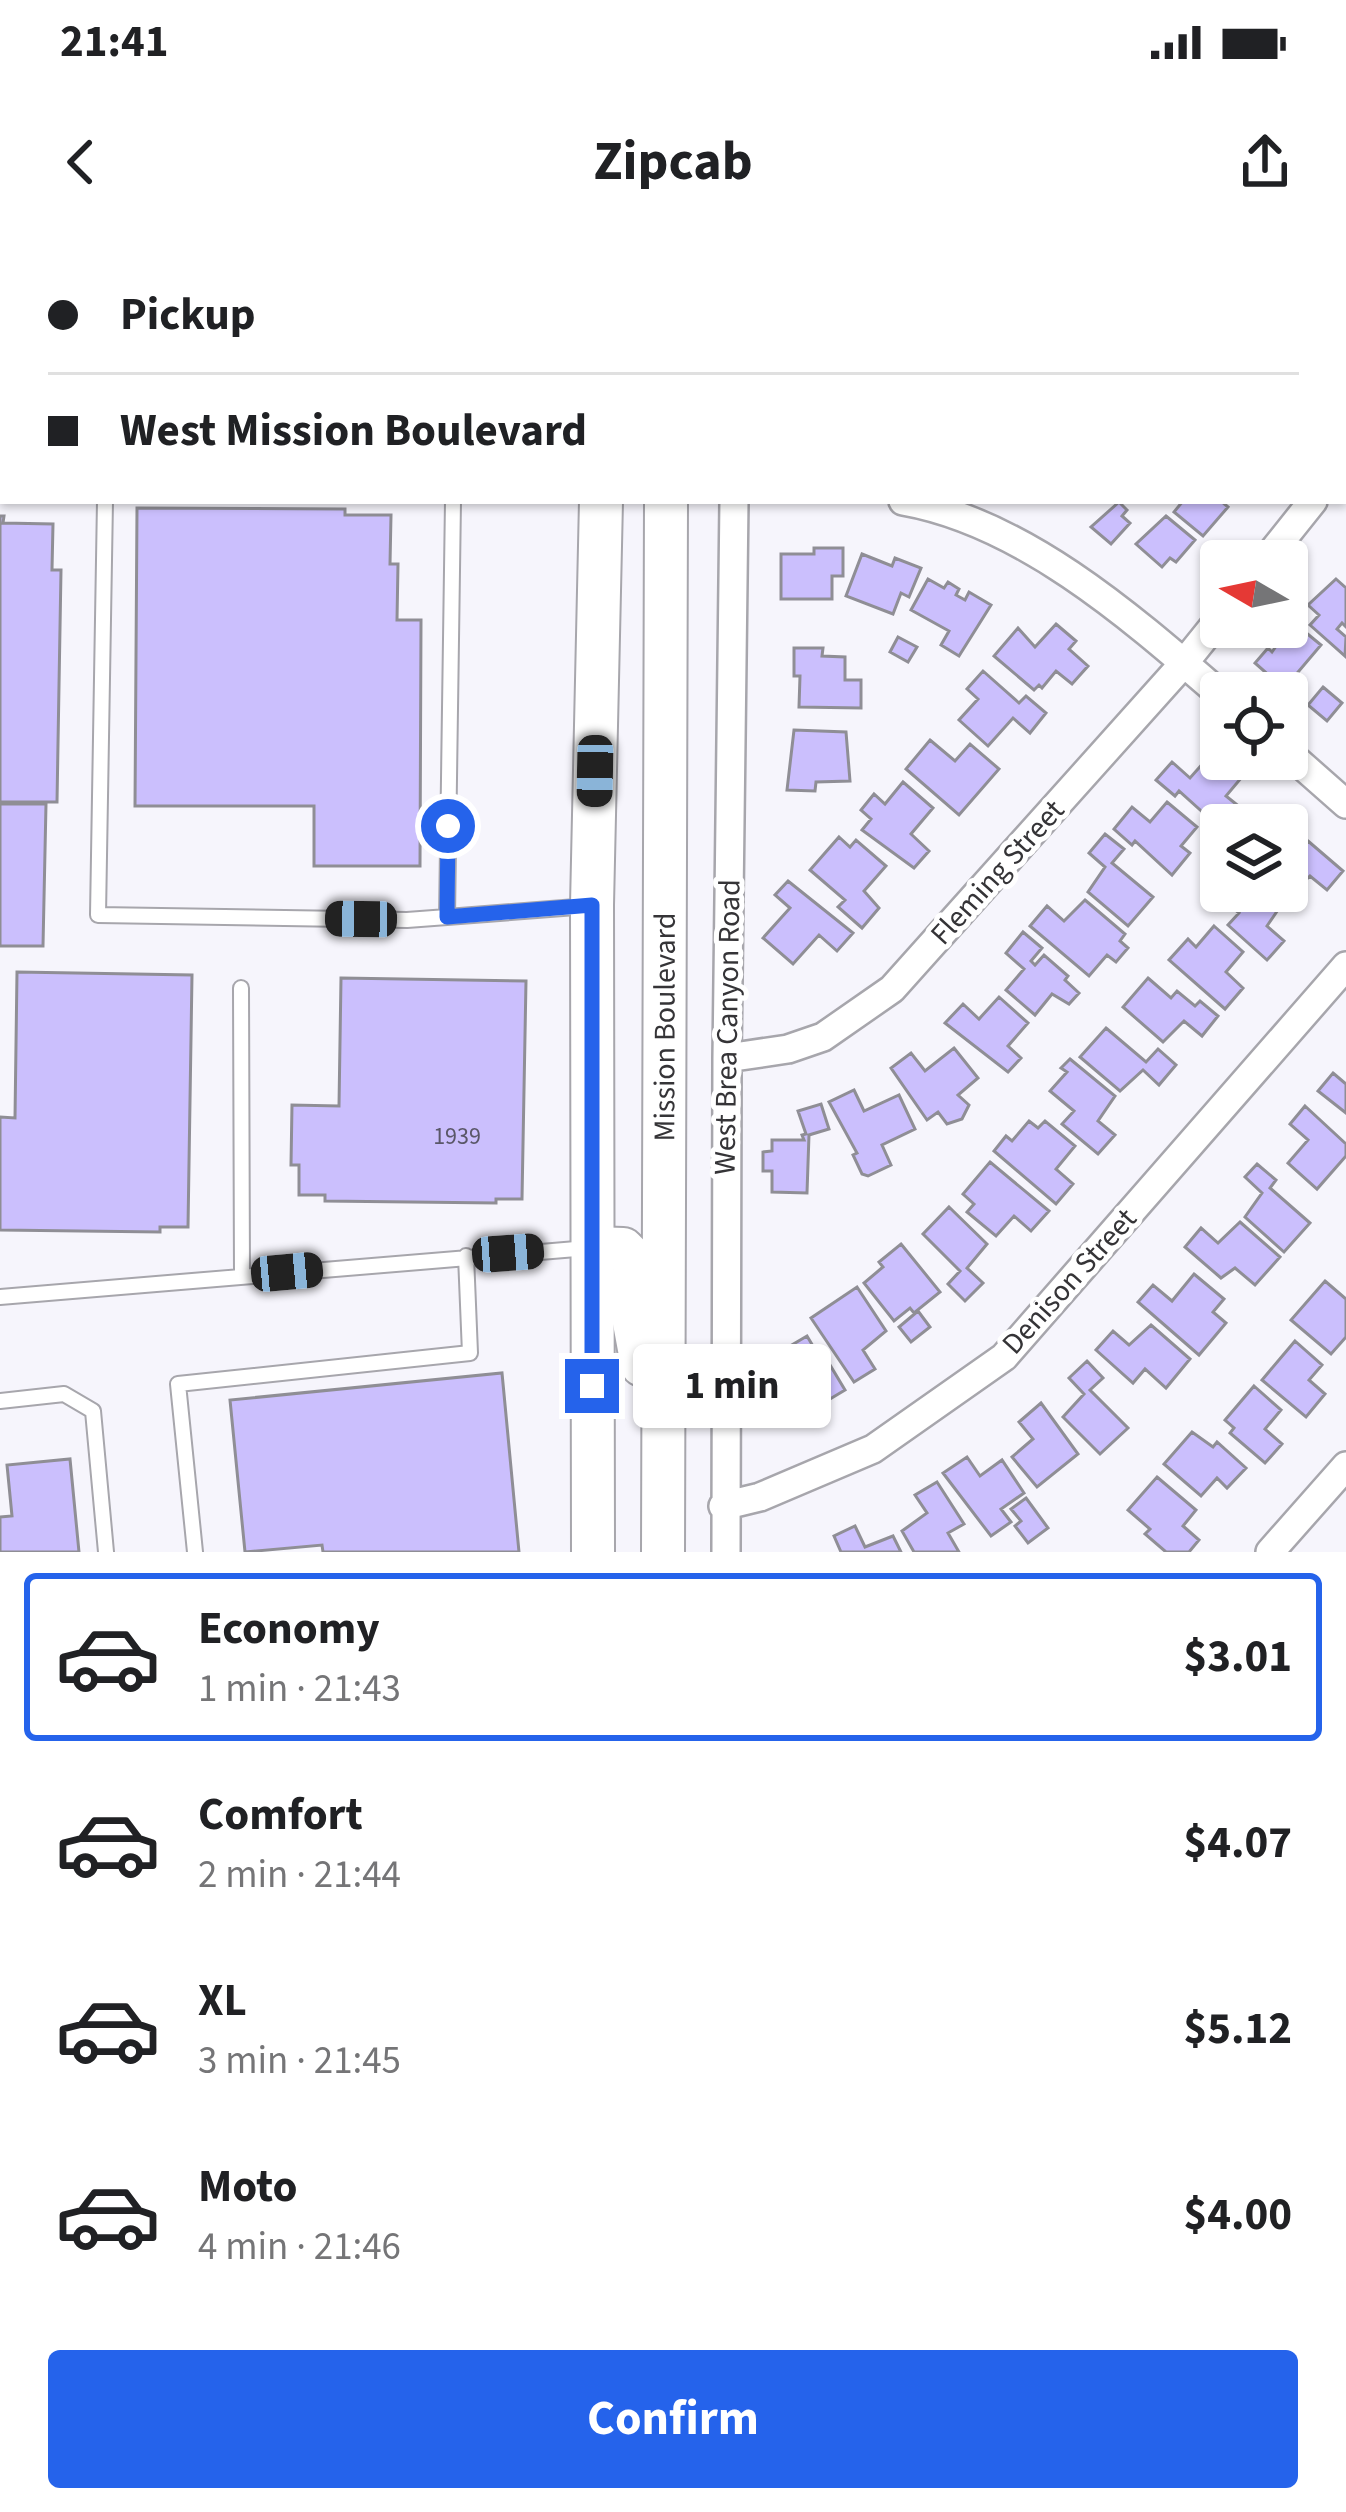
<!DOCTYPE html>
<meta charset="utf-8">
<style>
:root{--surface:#fff;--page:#f6f6f6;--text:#202124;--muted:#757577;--line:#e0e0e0;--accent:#2563eb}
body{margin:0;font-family:"Source Sans 3",sans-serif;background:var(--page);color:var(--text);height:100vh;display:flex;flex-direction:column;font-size:45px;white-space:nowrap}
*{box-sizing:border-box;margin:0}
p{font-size:39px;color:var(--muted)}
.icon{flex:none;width:66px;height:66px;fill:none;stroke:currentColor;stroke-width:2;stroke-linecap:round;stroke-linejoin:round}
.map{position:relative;height:1312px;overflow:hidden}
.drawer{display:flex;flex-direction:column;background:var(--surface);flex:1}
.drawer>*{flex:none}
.top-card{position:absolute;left:0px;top:0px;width:1347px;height:264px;box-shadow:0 3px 9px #0004;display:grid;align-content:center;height:264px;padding:0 48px;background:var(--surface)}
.needle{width:78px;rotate:279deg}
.controls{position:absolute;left:1200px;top:300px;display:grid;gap:24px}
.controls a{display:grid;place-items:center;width:108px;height:108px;border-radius:12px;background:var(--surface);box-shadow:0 3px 9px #0004;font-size:60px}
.end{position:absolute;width:54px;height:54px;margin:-27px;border:15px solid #2563eb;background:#fff;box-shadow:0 0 0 6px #fff}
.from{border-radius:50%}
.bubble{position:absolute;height:84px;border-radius:12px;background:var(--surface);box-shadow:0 3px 9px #0004;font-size:39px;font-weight:700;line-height:84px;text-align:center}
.car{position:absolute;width:36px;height:72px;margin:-36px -18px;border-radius:15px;box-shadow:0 0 9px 3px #0007;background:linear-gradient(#222 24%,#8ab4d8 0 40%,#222 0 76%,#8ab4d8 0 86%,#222 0)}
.top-card b{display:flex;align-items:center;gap:42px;height:114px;font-size:45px}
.top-card b+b{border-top:3px solid var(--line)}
.top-card i{width:30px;height:30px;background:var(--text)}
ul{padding:21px 0 0;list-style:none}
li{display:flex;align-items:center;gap:36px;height:168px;margin:0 24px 18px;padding:0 24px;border:6px solid transparent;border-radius:12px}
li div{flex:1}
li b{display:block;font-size:45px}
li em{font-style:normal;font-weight:700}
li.on{border-color:var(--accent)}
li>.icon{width:108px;height:108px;stroke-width:1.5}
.primary-button{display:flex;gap:24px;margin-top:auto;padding:24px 48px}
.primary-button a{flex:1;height:138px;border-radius:12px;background:var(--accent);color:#fff;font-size:48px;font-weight:700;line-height:138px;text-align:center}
.status{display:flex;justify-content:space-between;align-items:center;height:84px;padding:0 60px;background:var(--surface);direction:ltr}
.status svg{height:33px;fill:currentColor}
header{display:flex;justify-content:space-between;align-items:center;height:156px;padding:0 48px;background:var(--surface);font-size:54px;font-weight:700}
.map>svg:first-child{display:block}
.building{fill:#cbbffd;stroke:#8f8e95;stroke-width:3}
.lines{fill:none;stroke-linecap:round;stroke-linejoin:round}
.lane-casing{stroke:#a7a6ac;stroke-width:18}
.street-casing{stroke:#a7a6ac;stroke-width:32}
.primary-casing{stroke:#a7a6ac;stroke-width:46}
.lane{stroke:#fff;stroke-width:14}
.street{stroke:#fff;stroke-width:27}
.primary{stroke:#fff;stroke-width:42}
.route{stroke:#2563eb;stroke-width:15}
.labels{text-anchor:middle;stroke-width:10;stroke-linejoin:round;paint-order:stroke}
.number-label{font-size:24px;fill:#5a5768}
.street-label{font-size:30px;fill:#353437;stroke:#fff}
</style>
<div class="status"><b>21:41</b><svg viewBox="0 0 49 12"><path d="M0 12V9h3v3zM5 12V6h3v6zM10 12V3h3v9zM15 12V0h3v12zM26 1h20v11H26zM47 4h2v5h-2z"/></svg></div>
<header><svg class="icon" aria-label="back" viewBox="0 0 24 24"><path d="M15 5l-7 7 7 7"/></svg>Zipcab<svg class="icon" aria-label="share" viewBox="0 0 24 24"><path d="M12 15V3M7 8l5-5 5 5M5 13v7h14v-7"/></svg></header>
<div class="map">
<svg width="1346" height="1312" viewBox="0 0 1346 1312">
<rect width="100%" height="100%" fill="#f6f5fc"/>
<path class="building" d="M139,0H465L139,3Z
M1183,261H1221L1228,267L1203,296L1174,272Z
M1119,262L1127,270L1122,276L1130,283L1111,304L1091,287Z
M137,268L345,269V275H391L390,324H398L397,380H421L420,626H314V566H135Z
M0,276H4L3,283L53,284L52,330H61L57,562H0Z
M1166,276L1195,300L1176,322L1170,318L1162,327L1136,304Z
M814,308H843V336H832V359H781V314H814Z
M862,314L892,326L895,318L921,328L909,357L901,353L893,374L846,356Z
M928,339L944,348L948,342L959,349L956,355L965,360L969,352L991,365L959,416L941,405L949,391L911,370Z
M1336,339L1346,348V387L1342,383L1337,389L1346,397L1345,416L1310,385L1319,375L1308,365Z
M1293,382L1321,405L1293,438L1297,441L1288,452L1255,423L1268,408L1272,412Z
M1056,384L1076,401L1069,409L1088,426L1072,444L1056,431L1042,448L1039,445L1034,450L994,416L1018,388L1035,407Z
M898,397L917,407L908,422L890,412Z
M794,408H823L822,416L845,417V440H861V468L799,467L800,436H794Z
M983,431L1019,463L1026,456L1046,473L1030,493L1013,478L988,506L959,480L978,459L967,449Z
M1323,447L1342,463L1327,481L1308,465Z
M794,490L846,492L850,541L816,542L815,551L787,550Z
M930,500L955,521L970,504L999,529L959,575L906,529Z
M1213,512L1242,537L1226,556L1241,568L1226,585L1208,577L1179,551L1175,556L1156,540L1172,522L1190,538Z
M903,542L933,568L911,594L929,611L914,628L862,590L871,579L861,570L874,554L885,564Z
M1167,562L1197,587L1181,606L1190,613L1172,635L1135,601L1132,605L1114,589L1132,567L1150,582Z
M0,564H46L43,706H0Z
M1105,594L1124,609L1112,623L1153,657L1128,686L1088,652L1105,627L1089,613Z
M839,597L850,607L856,600L886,626L864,651L879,668L862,688L838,667L845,660L810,630Z
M1308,601L1343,631L1327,650L1310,636L1288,657L1280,651H1287V606L1297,614Z
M788,641L853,693L837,711L819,695L793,724L763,698L790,668L775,655Z
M1224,651H1272L1284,661L1267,686L1284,701L1267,720L1228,685L1239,673L1219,656Z
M1085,660L1125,694L1120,701L1128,708L1116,722L1107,715L1089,736L1030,686L1047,666L1064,681Z
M1214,686L1243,712L1226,732L1243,748L1225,769L1169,720L1188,699L1196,707Z
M1023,692L1042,708L1031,721L1035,725L1044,715L1068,736L1065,740L1079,753L1069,764L1052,754L1035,775L1006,750L1024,729L1006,713Z
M17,732L192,735L188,987H160V992L0,990V877L15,878Z
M341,738L526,741L522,959H496V963L325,961V955H299V925H291L292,865L339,866Z
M1148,738L1171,758L1177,751L1195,766L1200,761L1218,776L1202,796L1184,781L1163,802L1123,767Z
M999,757L1028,783L1008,806L1021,818L1008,832L945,783L963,764L979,779Z
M1106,788L1146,822L1158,809L1176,825L1159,845L1143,830L1120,851L1080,817Z
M954,808L978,838L958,855L969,865L962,879L947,884L938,872L927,880L891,828L911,813L925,831Z
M1070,819L1115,856L1098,881L1115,895L1098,914L1062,884L1074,871L1050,851L1067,832L1061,828Z
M1333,833L1346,844V873L1318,851Z
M854,850L864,871L899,855L915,889L882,905L891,925L868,936L862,934L853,915L857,913L829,862Z
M821,864L829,889L809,895L807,953L772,952V931H763V912L772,911V900H804L802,895L806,894L798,871Z
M1305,866L1346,904V916L1317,949L1288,923L1308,900L1290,884Z
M1029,881L1038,888L1045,881L1075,906L1056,929L1073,944L1056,964L994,911L1006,896L1012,901Z
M990,922L1049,971L1031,991L1014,976L996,996L967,972L974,964L963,954Z
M1257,924L1276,940L1270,948L1310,983L1284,1012L1245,977L1262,953L1245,937Z
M949,967L987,1004L967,1028L983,1043L965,1061L948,1044L960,1031L923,994Z
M1240,982L1280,1017L1255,1045L1235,1028L1221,1038L1185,1007L1201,988L1218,1003Z
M901,1004L940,1052L914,1073L910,1068L894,1081L864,1043L883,1027L879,1022Z
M1194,1034L1224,1059L1213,1072L1226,1083L1199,1115L1138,1062L1153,1045L1172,1061Z
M1325,1041L1346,1059V1097L1331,1114L1291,1080Z
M857,1047L886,1091L863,1110L875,1129L854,1142L811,1078Z
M918,1071L930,1087L911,1102L899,1087Z
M1151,1085L1190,1119L1166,1148L1145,1129L1133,1143L1096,1110L1113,1091L1129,1105Z
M807,1096L826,1128L830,1125L845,1150L825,1162L811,1139L781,1157L761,1123Z
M1295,1101L1322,1125L1309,1140L1325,1154L1306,1177L1262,1140Z
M1087,1121L1103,1138L1090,1150L1128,1188L1100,1214L1063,1177L1084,1154L1069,1138Z
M502,1133L519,1312H323L322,1305L245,1312L230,1160Z
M1254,1146L1281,1170L1265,1189L1282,1204L1265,1223L1230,1193L1234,1188L1225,1180Z
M1041,1163L1078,1214L1037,1247L1012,1217L1033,1199L1019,1182Z
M1192,1192L1213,1207L1217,1202L1246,1228L1227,1248L1217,1238L1201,1256L1164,1224Z
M967,1217L980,1236L1002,1220L1024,1253L1001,1269L1011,1282L991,1296L943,1233Z
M70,1219L79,1312H0V1277L12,1276L7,1225Z
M1157,1237L1196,1270L1183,1286L1199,1300L1189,1312H1166L1145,1294L1150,1289L1128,1270Z
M937,1242L964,1284L948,1293L959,1312H914L902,1291L927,1273L915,1255Z
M1026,1258L1048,1288L1028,1303L1015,1286L1021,1281L1011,1269Z
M855,1286L865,1307L893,1296L901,1312H841L834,1296Z"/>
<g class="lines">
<g class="lane-casing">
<path id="lane" d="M26,3L27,0
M493,3V0
M0,248H3
M105,261L98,675L407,680L447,677
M453,261L447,677L589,666
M241,748L242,1036
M0,1057L588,1008
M0,1161L64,1154L93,1171L106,1312
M195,1312L178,1144L470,1113L466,1016"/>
</g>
<g class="street-casing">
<path id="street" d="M736,3V0
M1065,3L1067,0
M1344,221L1346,219
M903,261C1023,282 1131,377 1221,455
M1265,321L1313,261
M1287,512L1346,564
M727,818L788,809L823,797L892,749L1184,423L1221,377
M723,1266L760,1257L873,1209L1004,1117L1346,726
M726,1312L727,818L734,261
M1270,1312L1346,1226"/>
</g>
<g class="primary-casing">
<g id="primary">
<path d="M605,3V0"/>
<path d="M668,3V0"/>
<path d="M593,1008L623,1009L630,1016L633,1077L642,1125"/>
<path d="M593,1312L592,665L601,261"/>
<path id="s1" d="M663,1312L666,261"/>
</g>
</g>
<use href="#lane" class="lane"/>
<use href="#street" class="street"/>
<use href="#primary" class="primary"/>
</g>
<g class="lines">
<path class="route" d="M448,586L447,677L592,665V1146"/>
</g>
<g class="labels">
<g class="number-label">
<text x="457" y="904">1939</text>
</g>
<g class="street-label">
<text transform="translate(997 632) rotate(-48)" y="10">Fleming Street</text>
<text dy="10" stroke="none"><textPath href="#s1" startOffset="525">Mission Boulevard</textPath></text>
<text transform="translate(727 787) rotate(-89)" y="10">West Brea Canyon Road</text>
<text transform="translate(1069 1041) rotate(-48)" y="10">Denison Street</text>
</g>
</g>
</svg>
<div class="controls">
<a><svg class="needle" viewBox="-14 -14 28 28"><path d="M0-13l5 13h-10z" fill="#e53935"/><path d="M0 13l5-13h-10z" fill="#757577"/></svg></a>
<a><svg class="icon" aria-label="locate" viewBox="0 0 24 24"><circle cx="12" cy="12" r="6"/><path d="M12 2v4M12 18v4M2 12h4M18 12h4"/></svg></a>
<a><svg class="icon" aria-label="layers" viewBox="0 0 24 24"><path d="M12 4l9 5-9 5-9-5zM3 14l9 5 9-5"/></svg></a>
</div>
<i class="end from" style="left:448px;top:586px"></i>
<i class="end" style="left:592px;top:1146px"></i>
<div class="bubble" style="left:633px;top:1104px;width:198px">1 min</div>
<i class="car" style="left:595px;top:531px;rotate:181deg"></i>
<i class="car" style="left:361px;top:679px;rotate:271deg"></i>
<i class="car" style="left:508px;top:1013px;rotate:86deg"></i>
<i class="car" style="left:287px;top:1032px;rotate:85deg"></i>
<div class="top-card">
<b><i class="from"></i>Pickup</b>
<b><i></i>West Mission Boulevard</b>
</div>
</div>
<section class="drawer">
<ul>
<li class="on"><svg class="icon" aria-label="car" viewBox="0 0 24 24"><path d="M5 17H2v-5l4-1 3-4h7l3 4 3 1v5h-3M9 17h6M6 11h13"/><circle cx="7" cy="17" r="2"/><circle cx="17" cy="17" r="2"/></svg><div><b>Economy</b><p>1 min · 21:43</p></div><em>$3.01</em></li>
<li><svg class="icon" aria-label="car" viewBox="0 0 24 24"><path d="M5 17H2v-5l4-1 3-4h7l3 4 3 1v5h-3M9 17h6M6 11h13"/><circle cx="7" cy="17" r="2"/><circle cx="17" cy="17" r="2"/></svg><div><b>Comfort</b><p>2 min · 21:44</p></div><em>$4.07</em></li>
<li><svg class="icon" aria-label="car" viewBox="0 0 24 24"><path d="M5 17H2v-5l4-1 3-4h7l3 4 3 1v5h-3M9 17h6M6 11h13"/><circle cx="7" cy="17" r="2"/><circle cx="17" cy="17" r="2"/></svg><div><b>XL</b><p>3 min · 21:45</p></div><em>$5.12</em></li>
<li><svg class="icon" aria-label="car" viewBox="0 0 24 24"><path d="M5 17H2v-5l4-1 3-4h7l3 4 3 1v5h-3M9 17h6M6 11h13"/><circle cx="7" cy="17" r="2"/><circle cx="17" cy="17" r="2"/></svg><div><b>Moto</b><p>4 min · 21:46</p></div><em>$4.00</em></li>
</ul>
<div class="primary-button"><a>Confirm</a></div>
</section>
